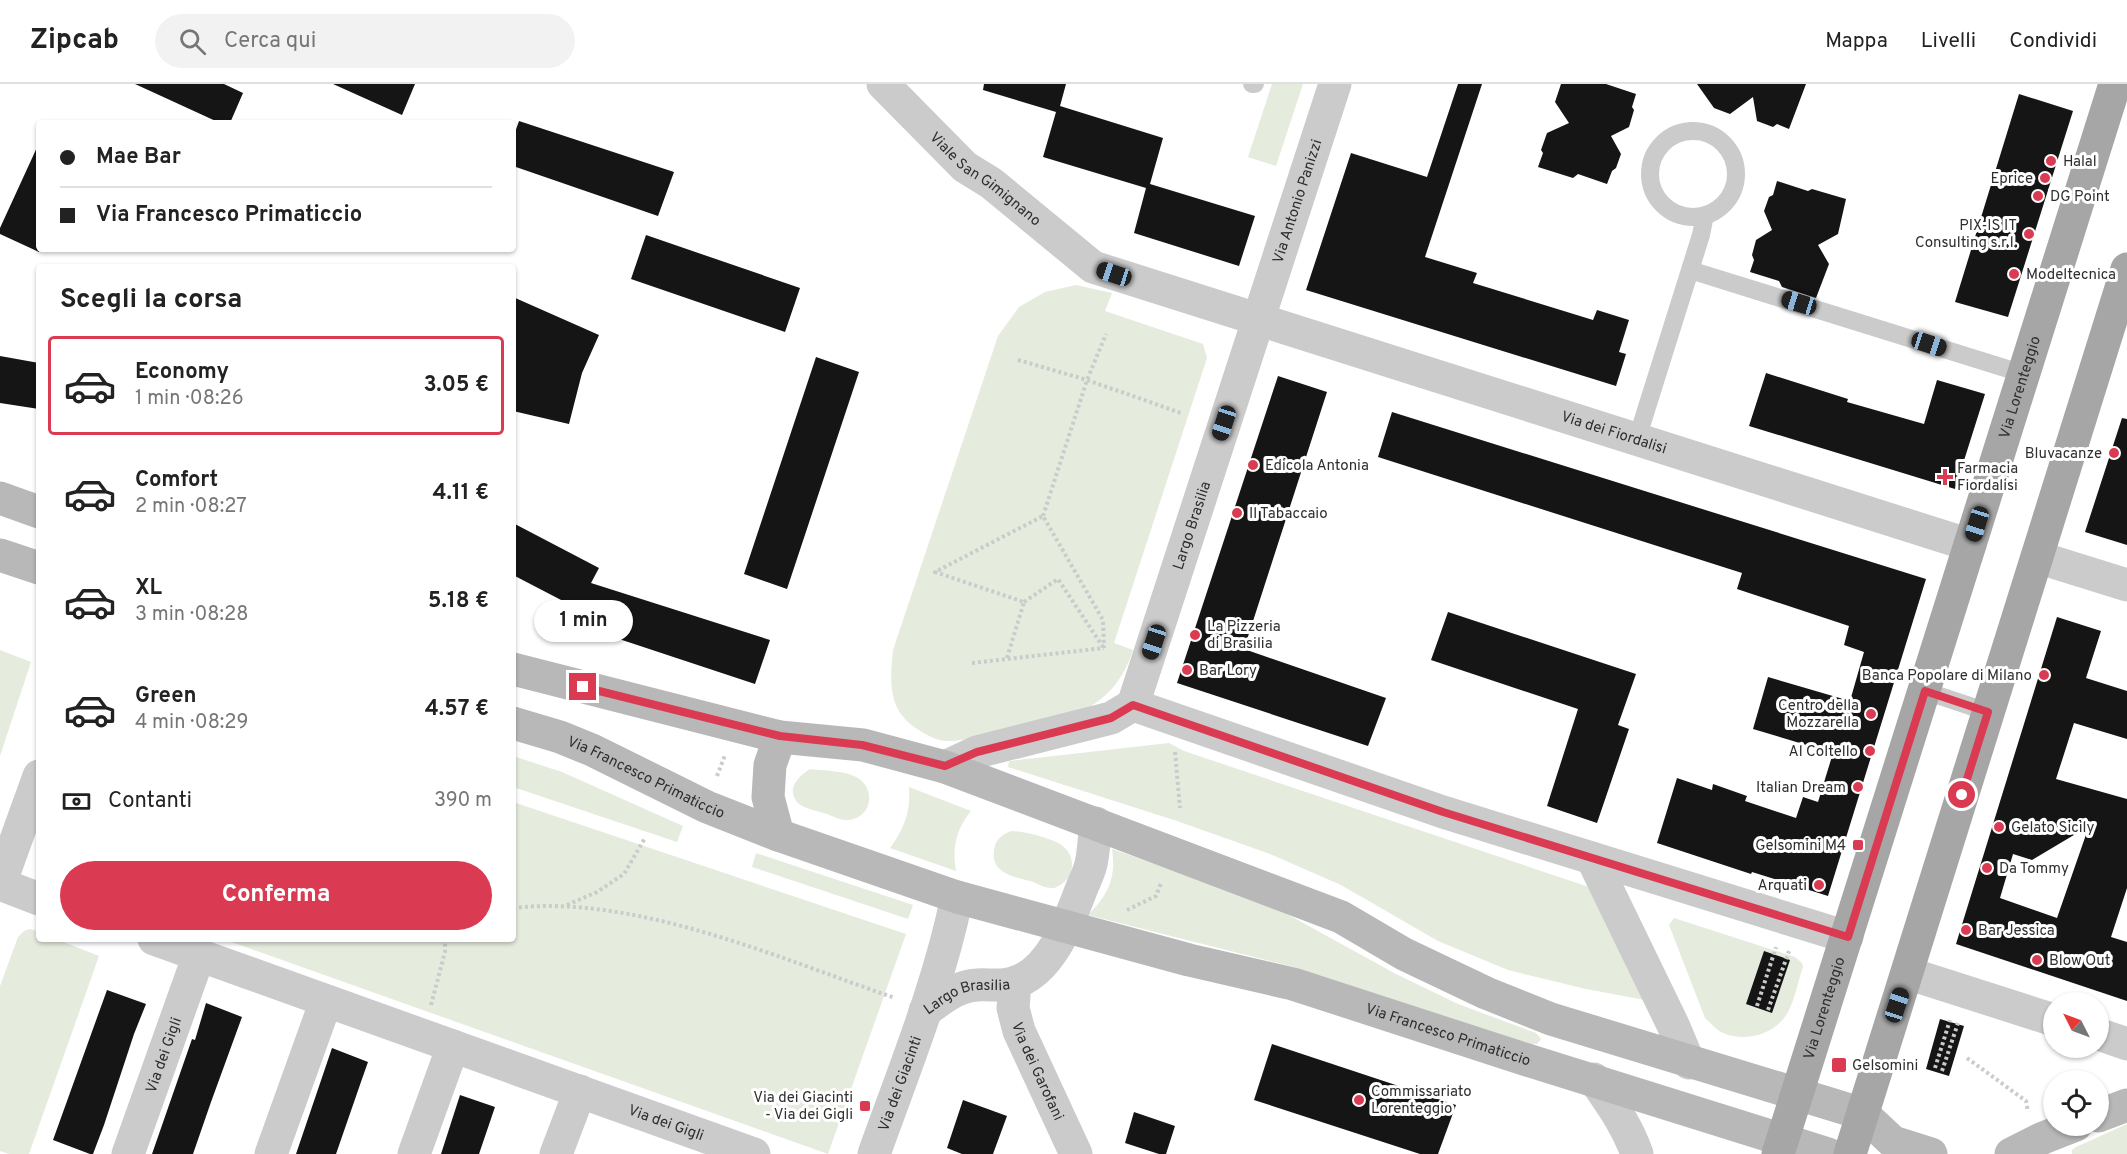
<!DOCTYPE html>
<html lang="it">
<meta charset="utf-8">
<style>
:root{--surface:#fff;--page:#f2f2f2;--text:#222;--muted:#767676;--line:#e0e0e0;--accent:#da3b52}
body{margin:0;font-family:Overpass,sans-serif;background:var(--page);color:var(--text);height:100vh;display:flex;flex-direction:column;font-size:22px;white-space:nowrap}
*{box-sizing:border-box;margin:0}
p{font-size:20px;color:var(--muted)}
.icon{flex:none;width:33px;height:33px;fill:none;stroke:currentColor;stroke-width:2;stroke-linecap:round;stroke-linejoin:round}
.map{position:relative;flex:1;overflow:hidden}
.details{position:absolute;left:36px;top:180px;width:480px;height:678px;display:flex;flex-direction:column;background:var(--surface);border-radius:6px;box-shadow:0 2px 4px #0004}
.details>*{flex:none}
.top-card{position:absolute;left:36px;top:36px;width:480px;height:132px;border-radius:6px;box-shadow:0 2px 4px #0004;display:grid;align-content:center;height:132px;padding:0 24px;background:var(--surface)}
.needle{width:39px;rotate:312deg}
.fabs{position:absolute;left:2043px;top:908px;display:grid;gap:12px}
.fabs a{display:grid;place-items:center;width:66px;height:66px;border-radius:50%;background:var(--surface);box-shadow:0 2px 4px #0004;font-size:30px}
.end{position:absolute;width:27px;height:27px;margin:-14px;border:8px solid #da3b52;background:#fff;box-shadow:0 0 0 3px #fff}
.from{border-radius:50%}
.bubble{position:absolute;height:42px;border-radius:21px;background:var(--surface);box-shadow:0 2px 4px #0004;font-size:20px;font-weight:700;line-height:42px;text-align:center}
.car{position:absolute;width:18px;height:36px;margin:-18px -9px;border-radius:8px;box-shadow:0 0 4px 2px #0007;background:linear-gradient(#222 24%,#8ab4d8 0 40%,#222 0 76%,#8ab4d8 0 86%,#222 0)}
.top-card b{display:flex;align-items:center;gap:21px;height:57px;font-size:22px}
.top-card b+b{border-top:2px solid var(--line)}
.top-card i{width:15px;height:15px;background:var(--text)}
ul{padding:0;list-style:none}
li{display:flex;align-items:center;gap:18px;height:99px;margin:0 12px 9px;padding:0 12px;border:3px solid transparent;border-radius:6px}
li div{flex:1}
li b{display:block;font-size:22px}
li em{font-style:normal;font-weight:700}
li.on{border-color:var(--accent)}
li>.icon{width:54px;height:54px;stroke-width:1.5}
h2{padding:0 24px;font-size:27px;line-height:72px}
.pay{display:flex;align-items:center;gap:15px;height:66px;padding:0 24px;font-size:22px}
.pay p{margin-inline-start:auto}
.action{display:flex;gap:12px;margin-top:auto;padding:12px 24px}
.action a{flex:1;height:69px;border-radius:36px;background:var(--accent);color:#fff;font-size:24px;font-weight:700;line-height:69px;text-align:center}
header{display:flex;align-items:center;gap:36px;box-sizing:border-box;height:84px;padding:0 30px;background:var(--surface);border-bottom:2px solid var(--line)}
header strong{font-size:28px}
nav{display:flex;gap:33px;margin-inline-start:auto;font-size:21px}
.search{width:420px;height:54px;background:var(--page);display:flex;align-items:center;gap:15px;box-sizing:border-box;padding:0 21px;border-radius:33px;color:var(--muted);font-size:22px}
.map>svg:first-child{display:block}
.green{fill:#e5ebdd}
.building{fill:#151515;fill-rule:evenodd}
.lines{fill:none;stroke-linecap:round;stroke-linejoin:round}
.path{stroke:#cbcbcb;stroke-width:4;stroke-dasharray:3 3;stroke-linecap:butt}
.lane{stroke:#cbcbcb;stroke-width:18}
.street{stroke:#cbcbcb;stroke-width:33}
.secondary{stroke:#b8b8b8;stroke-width:33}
.primary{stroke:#a6a6a6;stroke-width:33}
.route{stroke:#da3b52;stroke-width:8}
.poi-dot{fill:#da3b52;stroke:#fff;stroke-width:2}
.labels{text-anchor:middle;stroke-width:6;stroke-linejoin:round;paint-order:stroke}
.poi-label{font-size:15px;fill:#2e2e2e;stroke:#fff;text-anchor:start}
.street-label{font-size:15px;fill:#2e2e2e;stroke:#fff}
</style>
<header>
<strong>Zipcab</strong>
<div class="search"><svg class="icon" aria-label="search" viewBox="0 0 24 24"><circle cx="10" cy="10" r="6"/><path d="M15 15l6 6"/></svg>Cerca qui</div>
<nav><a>Mappa</a><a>Livelli</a><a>Condividi</a></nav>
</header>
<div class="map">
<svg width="2127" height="1070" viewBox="0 0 2127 1070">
<rect width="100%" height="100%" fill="#fff"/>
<path class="green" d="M1272,0H1303L1276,82L1248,73Z
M1076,201L1112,209L1105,227L1203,260L1207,274L1114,559L1133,566C1112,631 1061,636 1002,647C986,650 966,657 949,657C937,657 928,652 919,646C887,627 890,598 893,566L998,252L1019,223L1045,208Z
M0,566L31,578L0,672Z
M1169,659L1184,667L1595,805L1645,916L1586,905L1508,886L1438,857L1341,801L1270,770L1177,737L1008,683L1009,677Z
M513,672L562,688L683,742L677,758L513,703Z
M810,685C824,687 843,686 856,693C876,703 873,733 849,736C842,737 834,733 827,730C818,727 803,725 797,718C786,704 799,692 810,685Z
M909,703L971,727C956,745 952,764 956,787L890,764C904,745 911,727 909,703Z
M513,718L906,850L828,1070L223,855H513Z
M1011,747C1023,747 1050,754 1060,760C1075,769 1076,789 1063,799C1059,802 1055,805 1050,804C1045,804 1038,800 1033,798C1016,793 991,790 994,767C995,756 1001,751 1011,747Z
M1112,765L1267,819L1396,890L1458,920L1536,949L1541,955L1537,960H1530L1290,882L1088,831C1109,810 1116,794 1112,765Z
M756,769L913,821L908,835L752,783Z
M1674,834L1795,873L1802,879L1803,883C1798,897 1795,915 1788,928C1776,950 1746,959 1723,949C1715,945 1711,939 1705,934L1669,841Z
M30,845L39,848V855H56L99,872L29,1070H9L0,1067V902L18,853L24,847Z
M2127,1040V1070H2072V1066L2076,1063Z"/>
<path class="building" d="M135,0H224L243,9L230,39H220Z
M333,0H415L402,31Z
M984,0H1066L1060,22L1163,54L1150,100L1255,132L1239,182L1134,149L1146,104L1043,73L1056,28L983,6Z
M1458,0H1482L1425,173L1477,189L1473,199L1593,236L1597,226L1629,236L1619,268L1626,270L1616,302L1306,206L1351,69L1427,93Z
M1561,0H1606L1636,10L1632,23L1634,26L1629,43L1611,52L1621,70L1616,84L1612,87L1607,100L1578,90L1573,94L1538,83L1543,69L1541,66L1547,49L1569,39L1555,18Z
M1697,0H1806L1789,45L1777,40L1773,43L1757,37L1753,13L1730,30L1714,24Z
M2019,10L2073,27L2008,233L1955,218Z
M519,37L674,88L658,132L513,82V54Z
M39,59V168L0,150V144Z
M1777,97L1808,107L1812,105L1846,115L1838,150L1818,161L1829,180L1816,214L1782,203L1779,197L1750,188L1754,176L1752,171L1756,156L1772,146L1764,127L1769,113L1773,111Z
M646,151L800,204L785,248L631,195Z
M513,213L599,251L582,289L569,340L513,327Z
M0,272L39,279V325L0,319Z
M816,273L859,288L787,505L744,490Z
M1766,289L1848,315L1847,318L1924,340L1937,296L1985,310L1955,405L1749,342Z
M1278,292L1327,308L1244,565L1386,614L1368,662L1177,599Z
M1392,328L1926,495L1828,812L1752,788L1751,790L1657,759L1677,694L1712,706L1713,700L1747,712L1745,717L1796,734L1803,713L1818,718L1833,669L1753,645L1768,593L1850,617L1864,568L1844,561L1849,542L1737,505L1742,489L1378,373Z
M2122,334L2127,335V461L2085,448Z
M513,439L599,484L591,499L770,556L755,600L610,552L613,543L513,491Z
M1448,528L1636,590L1618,641L1629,645L1597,739L1547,722L1578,625L1431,576Z
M2057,533L2101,547L2086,594L2127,607V655L2074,639L2056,695L2127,715V804L2111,853L2127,858V917L1956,860ZM2089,742L2057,834L2000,814L2013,770L2032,776Z
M1764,867L1790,876L1772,929L1746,920Z
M107,906L146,920L134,950L104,1041L93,1070H90L53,1056Z
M206,919L242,933L211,1018L193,1070H152L192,955L195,956Z
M1940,935L1964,942L1949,992L1926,985Z
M1272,960L1456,1021L1438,1070H1420L1254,1016Z
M332,964L368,978L362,995L336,1070H296Z
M460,1011L495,1023L479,1070H441Z
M963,1016L1007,1032L993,1070H962L947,1064Z
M1134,1028L1175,1042L1166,1070H1159L1125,1059Z"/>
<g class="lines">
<path class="path" d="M1018,276L1087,296L1181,329
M1043,432L1087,296L1106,250
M1024,518L1058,495L1103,563
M1007,574L1024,518L935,488L1043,432L1103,536L1104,564
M972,579L1104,564
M1175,668L1180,724
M717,692L725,671
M567,821L597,808L624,790L645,754
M513,824C635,810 781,875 895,914
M1127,826L1156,812L1161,799
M431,921L445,868V855
M1757,922L1776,863
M1768,926L1789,867
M1967,974L2026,1017L2028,1028
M1935,984L1950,936
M1942,987L1958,939"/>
<path class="lane" d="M1252,0H1255
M1650 90a43 43 0 1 1 86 0a43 43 0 1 1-86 0Z
M1690,186L2024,290
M1637,355L1701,151L1705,131
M1925,607L1988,628"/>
<g class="street">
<path id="s1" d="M883,0L965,83L991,99L1093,183L1970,461"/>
<path d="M2037,473L2127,501"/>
<path d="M1133,621L1443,728L1847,853"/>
<path id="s2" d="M945,683L977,668L1111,634L1133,621L1335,0"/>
<path d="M1592,774L1673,941L1689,979"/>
<path d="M0,800L39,692"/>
<path d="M0,800L39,815"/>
<path id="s3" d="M154,855L754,1070"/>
<path d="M1907,889L2054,936"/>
<path id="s4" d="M1015,899L1013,924L1019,947L1076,1070"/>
<path id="s5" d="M925,927C941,916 956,902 977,901C989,900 1001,903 1013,899C1050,889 1069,838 1081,806C1084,798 1089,789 1091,780C1094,767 1094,753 1096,739"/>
<path d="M2098,950L2127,960"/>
<path d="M1594,995C1611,1020 1627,1041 1637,1070"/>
<path id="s6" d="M128,1070L199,871"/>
<path d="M271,1070L326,917"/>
<path d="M414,1070L453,962"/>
<path d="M556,1070L580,1007"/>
<path id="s7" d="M874,1070C904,986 939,901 957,813"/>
</g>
<g class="secondary">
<path d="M0,414L39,428"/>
<path d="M0,471L39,484"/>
<path d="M513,585L780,653L863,661L945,683L1341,833L1404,870L1486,909L1551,935L1863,1030L1893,1058L1931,1070"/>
<path id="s8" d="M513,639L560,653L592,666L707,723L778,751L957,813L1189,876L1293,900L1524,975L1828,1070"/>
<path d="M778,751L768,713L770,681L780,653"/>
<path d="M2098,1032L2127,1021"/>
<path d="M2011,1070L2043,1054L2076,1041"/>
</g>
<g class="primary">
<path id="s9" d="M1778,1070L2115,0"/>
<path d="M1850,1070L2127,185"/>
</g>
</g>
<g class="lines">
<path class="route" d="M583,603L780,652L862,661L945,682L977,668L1111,634L1133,621L1443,728L1848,853L1925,607L1988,628L1962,711"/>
</g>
<g class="poi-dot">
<circle cx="2051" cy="77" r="6"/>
<circle cx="2045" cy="94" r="6"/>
<circle cx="2038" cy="112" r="6"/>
<circle cx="2029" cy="150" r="6"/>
<circle cx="2014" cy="190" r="6"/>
<circle cx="2114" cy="369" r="6"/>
<circle cx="1253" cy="381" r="6"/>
<path d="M1942 384h6v6h6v6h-6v6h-6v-6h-6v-6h6z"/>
<circle cx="1237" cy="429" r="6"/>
<circle cx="1195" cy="551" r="6"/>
<circle cx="1187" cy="586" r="6"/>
<circle cx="2044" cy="591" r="6"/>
<circle cx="1871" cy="630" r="6"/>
<circle cx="1870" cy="667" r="6"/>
<circle cx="1858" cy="703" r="6"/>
<circle cx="1999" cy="743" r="6"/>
<rect x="1852" y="755" width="12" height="12" rx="3"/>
<circle cx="1987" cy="784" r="6"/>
<circle cx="1819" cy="801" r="6"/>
<circle cx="1966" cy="846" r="6"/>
<circle cx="2037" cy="876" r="6"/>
<rect x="1831" y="973" width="16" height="16" rx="3"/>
<circle cx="1359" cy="1016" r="6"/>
<rect x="859" y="1016" width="12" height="12" rx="3"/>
</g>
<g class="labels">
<g class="poi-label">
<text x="2063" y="82">Halal</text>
<text x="2033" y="99" text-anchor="end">Eprice</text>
<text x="2050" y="117">DG Point</text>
<text x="2017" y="146" text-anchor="end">PIX-IS IT<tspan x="2017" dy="17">Consulting s.r.l.</tspan></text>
<text x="2026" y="195">Modeltecnica</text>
<text x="2102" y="374" text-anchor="end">Bluvacanze</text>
<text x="1265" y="386">Edicola Antonia</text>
<text x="1957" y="389">Farmacia<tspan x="1957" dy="17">Fiordalisi</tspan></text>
<text x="1249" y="434">Il Tabaccaio</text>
<text x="1207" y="547">La Pizzeria<tspan x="1207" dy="17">di Brasilia</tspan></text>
<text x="1199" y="591">Bar Lory</text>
<text x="2032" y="596" text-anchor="end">Banca Popolare di Milano</text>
<text x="1859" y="626" text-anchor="end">Centro della<tspan x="1859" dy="17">Mozzarella</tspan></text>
<text x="1858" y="672" text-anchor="end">Al Coltello</text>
<text x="1846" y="708" text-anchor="end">Italian Dream</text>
<text x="2011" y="748">Gelato Sicily</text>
<text x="1846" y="766" text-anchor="end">Gelsomini M4</text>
<text x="1999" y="789">Da Tommy</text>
<text x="1807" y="806" text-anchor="end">Arquati</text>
<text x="1978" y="851">Bar Jessica</text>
<text x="2049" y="881">Blow Out</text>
<text x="1852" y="986">Gelsomini</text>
<text x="1371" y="1012">Commissariato<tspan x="1371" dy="17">Lorenteggio</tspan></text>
<text x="853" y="1018" text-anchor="end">Via dei Giacinti<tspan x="853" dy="17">- Via dei Gigli</tspan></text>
</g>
<g class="street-label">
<text dy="5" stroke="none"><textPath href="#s1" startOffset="140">Viale San Gimignano</textPath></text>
<text dy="5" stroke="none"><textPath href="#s2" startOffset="729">Via Antonio Panizzi</textPath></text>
<text dy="5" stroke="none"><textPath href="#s9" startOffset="804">Via Lorenteggio</textPath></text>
<text dy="5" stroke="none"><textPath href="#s1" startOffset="826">Via dei Fiordalisi</textPath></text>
<text dy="5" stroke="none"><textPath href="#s2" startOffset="388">Largo Brasilia</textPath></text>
<text dy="5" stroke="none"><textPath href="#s8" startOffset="144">Via Francesco Primaticcio</textPath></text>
<text dy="5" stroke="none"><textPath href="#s5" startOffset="46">Largo Brasilia</textPath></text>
<text dy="5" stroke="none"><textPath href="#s9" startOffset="153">Via Lorenteggio</textPath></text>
<text dy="5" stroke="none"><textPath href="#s8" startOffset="988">Via Francesco Primaticcio</textPath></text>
<text dy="5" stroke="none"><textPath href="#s6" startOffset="105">Via dei Gigli</textPath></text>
<text dy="5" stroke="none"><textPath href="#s4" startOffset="93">Via dei Garofani</textPath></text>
<text dy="5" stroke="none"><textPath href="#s7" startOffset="75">Via dei Giacinti</textPath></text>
<text dy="5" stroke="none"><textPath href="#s3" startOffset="544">Via dei Gigli</textPath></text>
</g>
</g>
</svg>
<div class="fabs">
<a><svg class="needle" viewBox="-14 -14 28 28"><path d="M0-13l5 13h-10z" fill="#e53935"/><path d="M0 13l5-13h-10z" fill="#767676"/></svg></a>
<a><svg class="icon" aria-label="locate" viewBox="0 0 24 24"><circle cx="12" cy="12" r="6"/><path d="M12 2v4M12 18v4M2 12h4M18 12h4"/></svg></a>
</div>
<i class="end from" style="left:1962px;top:711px"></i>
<i class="end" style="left:583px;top:603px"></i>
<div class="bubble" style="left:534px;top:516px;width:99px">1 min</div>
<i class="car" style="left:1114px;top:190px;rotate:288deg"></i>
<i class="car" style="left:1799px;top:219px;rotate:287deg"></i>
<i class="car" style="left:1929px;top:260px;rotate:108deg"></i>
<i class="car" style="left:1224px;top:339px;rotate:198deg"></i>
<i class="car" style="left:1977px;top:440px;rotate:197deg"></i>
<i class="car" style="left:1154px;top:558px;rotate:198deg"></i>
<i class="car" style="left:1897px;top:921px;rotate:18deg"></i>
<div class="top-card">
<b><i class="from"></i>Mae Bar</b>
<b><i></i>Via Francesco Primaticcio</b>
</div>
<section class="details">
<h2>Scegli la corsa</h2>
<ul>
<li class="on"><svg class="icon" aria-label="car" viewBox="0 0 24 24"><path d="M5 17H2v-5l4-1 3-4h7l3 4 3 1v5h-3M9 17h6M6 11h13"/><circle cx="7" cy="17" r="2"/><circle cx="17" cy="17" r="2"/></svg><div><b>Economy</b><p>1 min · 08:26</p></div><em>3.05 €</em></li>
<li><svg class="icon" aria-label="car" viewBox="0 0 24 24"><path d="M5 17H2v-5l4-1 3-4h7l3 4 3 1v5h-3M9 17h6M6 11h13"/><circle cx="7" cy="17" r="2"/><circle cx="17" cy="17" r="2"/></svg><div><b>Comfort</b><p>2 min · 08:27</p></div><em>4.11 €</em></li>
<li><svg class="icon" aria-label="car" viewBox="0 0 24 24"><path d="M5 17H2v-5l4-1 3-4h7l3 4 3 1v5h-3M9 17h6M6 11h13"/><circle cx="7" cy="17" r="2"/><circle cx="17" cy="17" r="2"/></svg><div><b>XL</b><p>3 min · 08:28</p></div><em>5.18 €</em></li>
<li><svg class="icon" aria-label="car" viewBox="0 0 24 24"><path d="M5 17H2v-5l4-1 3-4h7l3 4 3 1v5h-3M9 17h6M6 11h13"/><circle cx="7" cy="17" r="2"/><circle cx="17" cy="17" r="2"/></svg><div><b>Green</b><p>4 min · 08:29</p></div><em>4.57 €</em></li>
</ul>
<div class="pay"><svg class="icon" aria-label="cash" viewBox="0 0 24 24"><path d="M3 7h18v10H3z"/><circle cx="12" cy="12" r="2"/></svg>Contanti<p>390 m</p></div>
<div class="action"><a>Conferma</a></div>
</section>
</div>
